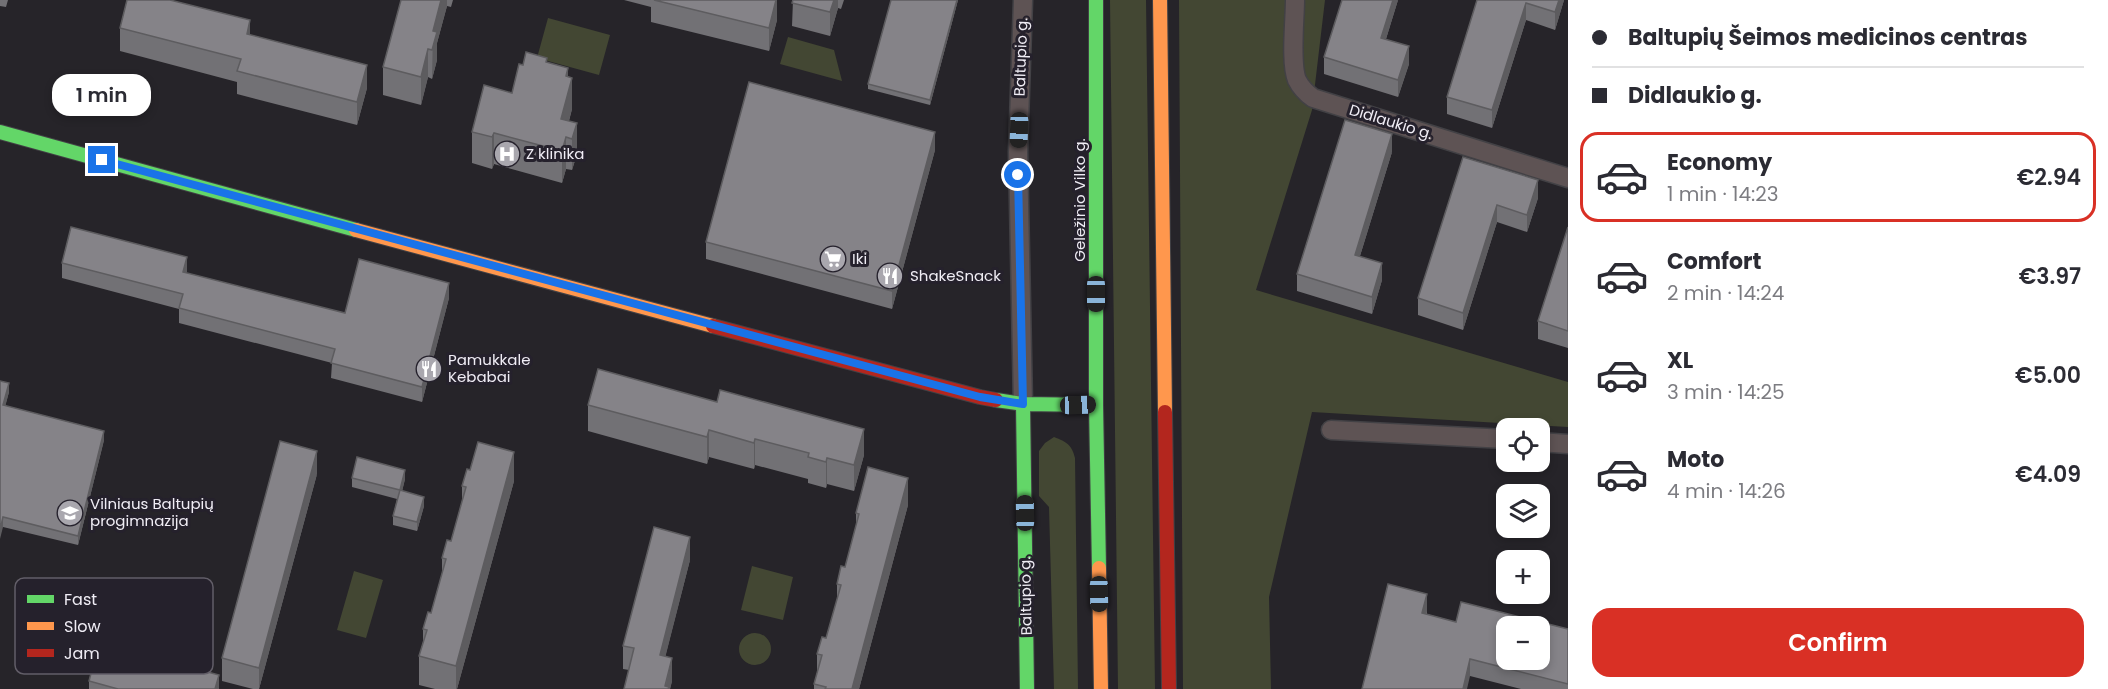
<!DOCTYPE html>
<meta charset="utf-8">
<style>
:root{--surface:#fff;--page:#f2f2f3;--text:#2b2b33;--muted:#7c7c81;--line:#e1e1e2;--accent:#d93025}
body{margin:0;font-family:Poppins,sans-serif;background:var(--page);color:var(--text);height:100vh;display:flex;flex-direction:column;font-size:22px;white-space:nowrap}
*{box-sizing:border-box;margin:0}
p{font-size:20px;color:var(--muted)}
.icon{flex:none;width:33px;height:33px;fill:none;stroke:currentColor;stroke-width:2;stroke-linecap:round;stroke-linejoin:round}
.map{position:relative;flex:1;overflow:hidden}
.details{display:flex;flex-direction:column;background:var(--surface);width:540px}
.details>*{flex:none}
.guide{display:grid;align-content:center;height:132px;padding:0 24px;background:var(--surface)}
.fabs{position:absolute;left:1496px;top:418px;display:grid;gap:12px}
.fabs a{display:grid;place-items:center;width:54px;height:54px;border-radius:12px;background:var(--surface);box-shadow:0 3px 9px #0003;font-size:30px}
.end{position:absolute;width:27px;height:27px;margin:-14px;border:8px solid #1a73e8;background:#fff;box-shadow:0 0 0 3px #fff}
.from{border-radius:50%}
.bubble{position:absolute;height:42px;border-radius:18px;background:var(--surface);box-shadow:0 3px 9px #0003;font-size:20px;font-weight:600;line-height:42px;text-align:center}
.car{position:absolute;width:18px;height:36px;margin:-18px -9px;border-radius:8px;box-shadow:0 0 4px 2px #0007;background:linear-gradient(#222 24%,#8ab4d8 0 40%,#222 0 76%,#8ab4d8 0 86%,#222 0)}
.guide b{display:flex;align-items:center;gap:21px;height:57px;font-size:22px}
.guide b+b{border-top:2px solid var(--line)}
.guide i{width:15px;height:15px;background:var(--text)}
ul{padding:0;list-style:none}
li{display:flex;align-items:center;gap:18px;height:90px;margin:0 12px 9px;padding:0 12px;border:3px solid transparent;border-radius:18px}
li div{flex:1}
li b{display:block;font-size:22px}
li em{font-style:normal;font-weight:600}
li.active{border-color:var(--accent)}
li>.icon{width:54px;height:54px;stroke-width:1.5}
.action{display:flex;gap:12px;margin-top:auto;padding:12px 24px}
.action a{flex:1;height:69px;border-radius:18px;background:var(--accent);color:#fff;font-size:24px;font-weight:600;line-height:69px;text-align:center}
main{display:flex;flex:1;min-height:0}
.map>svg:first-child{display:block}
.green{fill:#434733}
.lines{fill:none;stroke-linecap:round;stroke-linejoin:round}
.street-casing{stroke:#424145;stroke-width:21}
.fast-casing{stroke:#424145;stroke-width:16}
.slow-casing{stroke:#424145;stroke-width:16}
.jam-casing{stroke:#424145;stroke-width:16}
.street{stroke:#5e5354;stroke-width:18}
.fast{stroke:#63d668;stroke-width:14}
.slow{stroke:#ff974d;stroke-width:14}
.jam{stroke:#b3261e;stroke-width:14}
.wall{fill:#727175}
.shaded-wall{fill:#5d5c5f}
.building{fill:#858388;stroke:#5d5c5f;stroke-width:1.5;fill-rule:evenodd}
.route{stroke:#1a73e8;stroke-width:8}
.labels{text-anchor:middle;stroke-width:6;stroke-linejoin:round;paint-order:stroke}
.street-label{font-size:15px;fill:#f0edf5;stroke:#25212c}
.poi-label{font-size:15px;fill:#f0edf5;stroke:#25212c;text-anchor:start}
.key{fill:#25212c;stroke:#625e68;stroke-width:1.5}
.key-label{font-size:16px;fill:#f0edf5}
</style>
<main>
<div class="map">
<svg width="1568" height="689" viewBox="0 0 1568 689">
<rect width="100%" height="100%" fill="#262429"/>
<path class="green" d="M1110,0H1146L1155,689H1118Z
M1179,0H1325L1312,110L1256,290L1568,382V427L1312,412L1269,597L1271,689H1183Z
M548,18L610,35L599,75L537,58Z
M788,37L834,50L842,81L780,64Z
M1054,437C1067,442 1072,445 1075,458L1078,689H1054L1049,507L1039,496V451L1045,443Z
M752,566L793,577L783,620L741,610Z
M354,571L383,580L366,638L337,630Z
M739 649a16 16 0 1 1 32 0a16 16 0 1 1-32 0Z"/>
<g class="lines">
<g class="street-casing">
<path id="street" d="M1023,0L1018,152L1023,404
M1295,0C1295,20 1290,63 1297,80C1301,88 1306,93 1313,98L1568,178
M1331,430L1506,439
M1539,442L1568,444"/>
</g>
<g class="fast-casing">
<path id="fast" d="M1096,0V405L1099,568
M0,132L356,230
M996,400L1023,404L1096,405
M1023,404L1027,689"/>
</g>
<g class="slow-casing">
<path id="slow" d="M1160,0L1165,412
M356,230L713,326
M1099,568L1101,689"/>
</g>
<g class="jam-casing">
<path id="jam" d="M713,326L980,397L996,400
M1165,412L1169,689"/>
</g>
<use href="#street" class="street"/>
<use href="#fast" class="fast"/>
<use href="#slow" class="slow"/>
<use href="#jam" class="jam"/>
</g>
<path class="wall" d="M0,0H8L6,7L0,6Z
M401,0H453L451,7L447,6L437,43V60L432,79L428,77L421,105L383,95V67Z
M624,0H777V20L769,51L651,22V7Z
M793,0H844L841,9L838,8L830,36L792,26Z
M958,0L930,105L868,89V84Z
M1398,0L1386,39L1409,64L1398,97L1324,74V57Z
M1477,0H1564L1555,30L1526,20L1492,128L1447,114V97Z
M120,28L250,35L367,88L357,125L237,94V82L120,51Z
M547,62L568,77L572,109L569,121L577,154L572,170L566,169L562,183L494,164L492,169L472,163V132L512,93L523,65Z
M935,150L892,309L706,259V242Z
M1392,152L1360,256L1382,280L1372,314L1297,291V274Z
M1463,157L1538,198L1527,232L1497,222L1463,330L1418,315V298Z
M1568,227V348L1538,339V321Z
M62,263L187,273L345,313L449,298L422,402L331,378L332,363L179,323V309L62,278Z
M0,381L9,392L5,406L104,440L78,545L3,527Z
M588,405L864,455L854,491L827,484L826,488L808,483V479L755,465L754,469L709,457L707,464L588,431Z
M317,474L259,689H253L222,681V658Z
M352,478L405,479L402,491L424,506L417,531L393,525V516L397,499L352,487Z
M514,481L457,689H435L419,685V656L423,642V629L431,613L442,573V558L451,541L462,501V486Z
M908,505L859,689H814V684L817,673V654L826,638L837,600V584L845,567L856,528V513Z
M690,560L665,657L672,681L670,689H624L629,670L623,669V646Z
M1388,584L1427,611V614L1456,622L1568,629V689H1521L1470,676Z
M89,681L219,689H89Z"/>
<path class="shaded-wall" d="M441,0H447V6L437,43V60L432,79L433,31Z
M776,0H777V20L769,51V28Z
M834,0H838V8L830,36V12Z
M957,0H958L930,105V100Z
M1393,0H1398L1381,55V38Z
M1559,0H1564L1555,30V12Z
M1526,3V20L1492,128V110Z
M250,20V44L247,34Z
M1409,46V64L1398,97V80Z
M428,49V77L421,105V77Z
M367,65V88L357,125V102Z
M568,68V93L572,78V109L561,150V119L566,76Z
M577,123V154L572,170V139Z
M935,132V150L892,309V291Z
M494,133V164L492,169V137Z
M1392,134V152L1355,272V255Z
M566,137V169L562,183V151Z
M1538,180V198L1527,232V215Z
M1497,205V222L1463,330V313Z
M187,257V272H183Z
M1382,263V280L1372,314V297Z
M449,283V298L422,402V387Z
M9,383V392L3,415V405Z
M864,429V455L854,491V465Z
M709,430V457L707,464V437Z
M104,431V440L78,545V536Z
M755,439V465L754,469V443Z
M317,451V474L259,689V668Z
M514,452V481L457,689H456V666Z
M827,458V484L826,488V462Z
M405,470V479L400,500V490Z
M908,478V505L859,689H852Z
M424,497V506L417,531V522Z
M3,517V527L0,539V530Z
M690,537V560L660,678V655Z
M1427,594V611L1422,631V613Z
M672,658V681L670,689H665Z
M1470,659V676L1467,689H1463Z
M219,675V689H215Z"/>
<path class="building" d="M127,0H170L250,20L247,34L367,65L357,102L237,71L241,59L120,28Z
M401,0H441L433,31L437,32L432,50L428,49L421,77L383,67Z
M654,0H776L769,28Z
M793,0H834L830,12L792,3Z
M891,0H957L930,100L868,84Z
M1342,0H1393L1381,38L1409,46L1398,80L1324,57Z
M1477,0H1559L1555,12L1526,3L1492,110L1447,97Z
M526,52L547,58L546,62L568,68L566,76L572,78L561,119L577,123L572,139L566,137L562,151L494,133L492,137L472,132L484,85L512,93L519,64L523,65Z
M749,82L935,132L892,291L706,242Z
M1345,120L1392,134L1355,255L1382,263L1372,297L1297,274Z
M1463,157L1538,180L1527,215L1497,205L1463,313L1418,298Z
M71,227L187,257L183,272L345,313L359,259L449,283L422,387L331,363L335,349L179,308L183,294L62,263Z
M1568,227V331L1538,321Z
M598,369L717,402L720,390L864,429L854,465L827,458L826,462L808,457L809,453L755,439L754,443L709,430L707,437L588,405Z
M0,381L9,383L3,405L104,431L78,536L3,517L0,530Z
M280,441L317,451L259,668L222,658Z
M478,442L514,452L456,666L419,656L427,630L423,629L428,612L431,613L446,559L442,558L447,540L451,541L466,487L462,486L467,469L470,470Z
M357,457L405,470L400,490L352,478Z
M868,467L908,478L852,689H825L826,687L814,684L822,655L817,654L822,637L826,638L841,585L837,584L841,566L845,567L859,514L856,513Z
M400,490L424,497L417,522L393,516Z
M654,527L690,537L660,655L672,658L665,686L669,687L668,689H624L634,648L623,646Z
M1388,584L1427,594L1422,613L1456,622L1461,602L1568,629V684L1470,659L1463,689H1362ZM1506,627H1539V660H1506Z
M99,643L219,675L215,689H118L89,681Z"/>
<g class="lines">
<path class="route" d="M102,160L906,377L980,397L1023,404L1018,175"/>
</g>
<defs>
<g id="hospital-disc" transform="scale(1.35)"><circle r="9.5" fill="#a9a7ae" stroke="#25212c"/><path d="M-5-5h3v3.5h4V-5h3V5h-3V1.5h-4V5h-3Z" fill="#fff"/></g>
<g id="supermarket-disc" transform="scale(1.35)"><circle r="9.5" fill="#a9a7ae" stroke="#25212c"/><path d="M-6-5.5h2.5l.6 2H6L4.5 2H-2.5L-4.4-4H-6ZM-1.5 3.2a1.3 1.3 0 1 0 .1 0ZM3 3.2a1.3 1.3 0 1 0 .1 0Z" fill="#fff"/></g>
<g id="restaurant-disc" transform="scale(1.35)"><circle r="9.5" fill="#a9a7ae" stroke="#25212c"/><path d="M-5-6h1v4h1v-4h1v4h1v-4h1v5L-1.5 .5V6h-2V.5L-5-1ZM5-6V6H3V1.5H1.5Q1.5-4 5-6Z" fill="#fff"/></g>
<g id="school-disc" transform="scale(1.35)"><circle r="9.5" fill="#a9a7ae" stroke="#25212c"/><path d="M0-5L7-2L0 1L-7-2ZM-4 1L0 2.5L4 1V4Q0 6-4 4Z" fill="#fff"/></g>
</defs>
<g fill-rule="evenodd">
<use href="#hospital-disc" x="507" y="154"/>
<use href="#supermarket-disc" x="833" y="259"/>
<use href="#restaurant-disc" x="890" y="276"/>
<use href="#restaurant-disc" x="429" y="369"/>
<use href="#school-disc" x="70" y="513"/>
</g>
<g class="labels">
<g class="street-label">
<text transform="translate(1021 57) rotate(-88)" y="5">Baltupio g.</text>
<text transform="translate(1391 122) rotate(17)" y="5">Didlaukio g.</text>
<text transform="translate(1080 200) rotate(-90)" y="5">Geležinio Vilko g.</text>
<text transform="translate(1026 596) rotate(-91)" y="5">Baltupio g.</text>
</g>
<g class="poi-label">
<text x="526" y="159">Z klinika</text>
<text x="852" y="264">Iki</text>
<text x="910" y="281">ShakeSnack</text>
<text x="448" y="365">Pamukkale<tspan x="448" dy="17">Kebabai</tspan></text>
<text x="90" y="509">Vilniaus Baltupių<tspan x="90" dy="17">progimnazija</tspan></text>
</g>
</g>
<rect x="15" y="578" width="198" height="96" rx="9" class="key"/>
<rect x="27" y="595" width="27" height="8" fill="#63d668"/>
<rect x="27" y="622" width="27" height="8" fill="#ff974d"/>
<rect x="27" y="649" width="27" height="8" fill="#b3261e"/>
<g class="key-label">
<text x="64" y="605">Fast</text>
<text x="64" y="632">Slow</text>
<text x="64" y="659">Jam</text>
</g>
</svg>
<div class="fabs">
<a><svg class="icon" aria-label="locate" viewBox="0 0 24 24"><circle cx="12" cy="12" r="6"/><path d="M12 2v4M12 18v4M2 12h4M18 12h4"/></svg></a>
<a><svg class="icon" aria-label="layers" viewBox="0 0 24 24"><path d="M12 4l9 5-9 5-9-5zM3 14l9 5 9-5"/></svg></a>
<a>+</a>
<a>−</a>
</div>
<i class="end from" style="left:1018px;top:175px"></i>
<i class="end" style="left:102px;top:160px"></i>
<div class="bubble" style="left:52px;top:74px;width:99px">1 min</div>
<i class="car" style="left:1019px;top:130px;rotate:182deg"></i>
<i class="car" style="left:1096px;top:294px;rotate:180deg"></i>
<i class="car" style="left:1078px;top:405px;rotate:88deg"></i>
<i class="car" style="left:1025px;top:513px;rotate:359deg"></i>
<i class="car" style="left:1099px;top:594px;rotate:179deg"></i>
</div>
<section class="details">
<div class="guide">
<b><i class="from"></i>Baltupių Šeimos medicinos centras</b>
<b><i></i>Didlaukio g.</b>
</div>
<ul>
<li class="active"><svg class="icon" aria-label="car" viewBox="0 0 24 24"><path d="M5 17H2v-5l4-1 3-4h7l3 4 3 1v5h-3M9 17h6M6 11h13"/><circle cx="7" cy="17" r="2"/><circle cx="17" cy="17" r="2"/></svg><div><b>Economy</b><p>1 min · 14:23</p></div><em>€2.94</em></li>
<li><svg class="icon" aria-label="car" viewBox="0 0 24 24"><path d="M5 17H2v-5l4-1 3-4h7l3 4 3 1v5h-3M9 17h6M6 11h13"/><circle cx="7" cy="17" r="2"/><circle cx="17" cy="17" r="2"/></svg><div><b>Comfort</b><p>2 min · 14:24</p></div><em>€3.97</em></li>
<li><svg class="icon" aria-label="car" viewBox="0 0 24 24"><path d="M5 17H2v-5l4-1 3-4h7l3 4 3 1v5h-3M9 17h6M6 11h13"/><circle cx="7" cy="17" r="2"/><circle cx="17" cy="17" r="2"/></svg><div><b>XL</b><p>3 min · 14:25</p></div><em>€5.00</em></li>
<li><svg class="icon" aria-label="car" viewBox="0 0 24 24"><path d="M5 17H2v-5l4-1 3-4h7l3 4 3 1v5h-3M9 17h6M6 11h13"/><circle cx="7" cy="17" r="2"/><circle cx="17" cy="17" r="2"/></svg><div><b>Moto</b><p>4 min · 14:26</p></div><em>€4.09</em></li>
</ul>
<div class="action"><a>Confirm</a></div>
</section>
</main>
